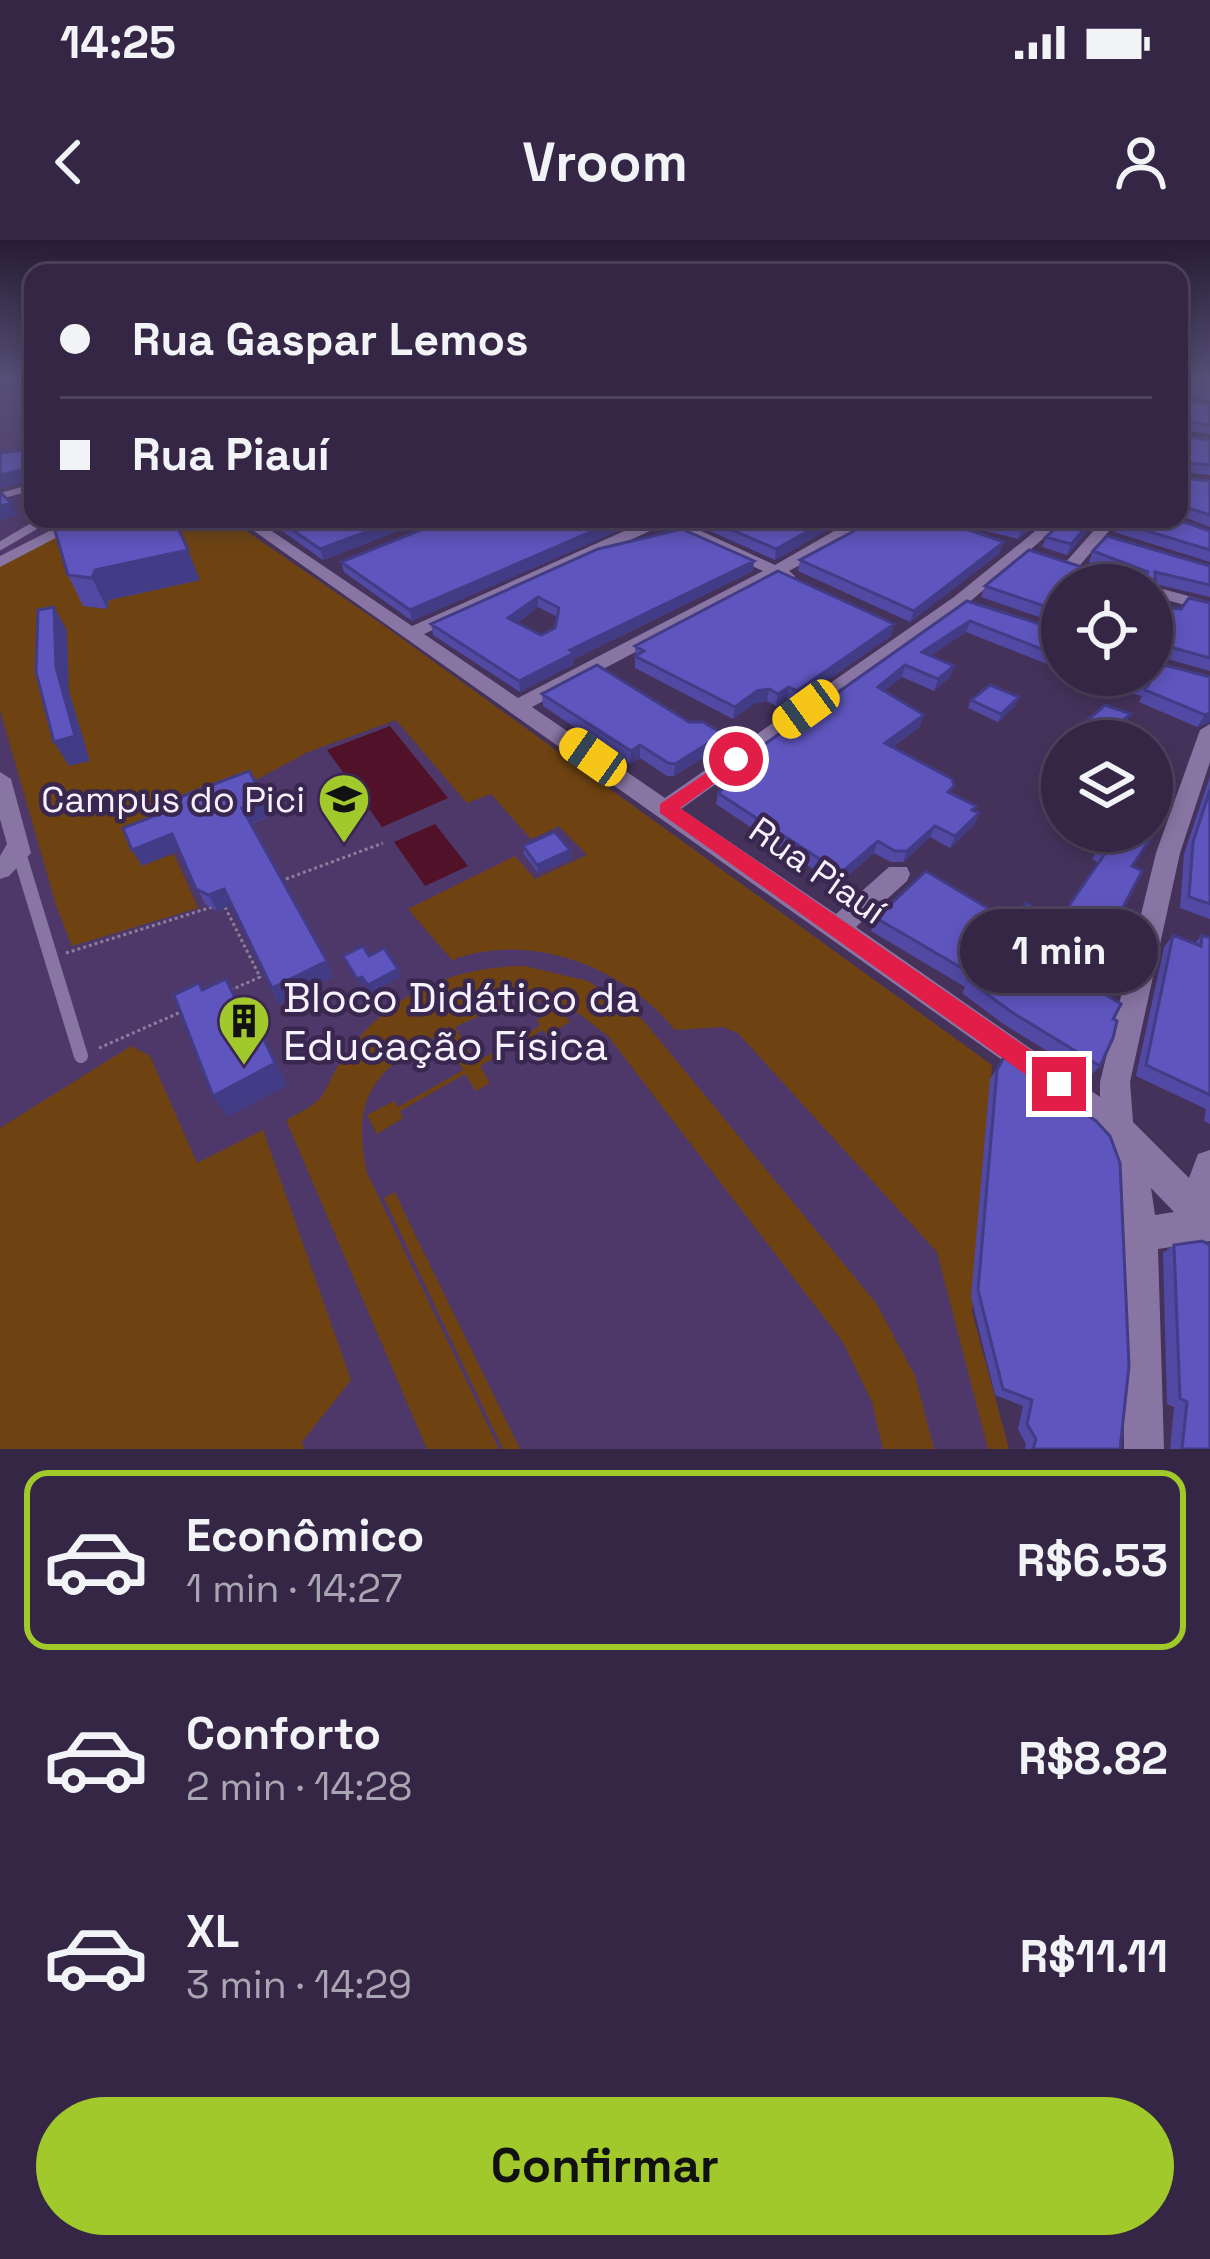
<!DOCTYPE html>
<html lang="pt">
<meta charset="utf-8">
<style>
:root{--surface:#342644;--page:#3c2e4b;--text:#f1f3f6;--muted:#a9a5b2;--line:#4e435d;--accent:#a1c92b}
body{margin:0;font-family:"Space Grotesk",sans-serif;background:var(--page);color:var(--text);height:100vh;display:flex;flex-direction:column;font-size:45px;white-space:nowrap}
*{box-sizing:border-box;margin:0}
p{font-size:39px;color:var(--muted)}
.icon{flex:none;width:66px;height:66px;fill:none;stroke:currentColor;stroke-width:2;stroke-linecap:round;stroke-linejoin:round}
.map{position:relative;height:1209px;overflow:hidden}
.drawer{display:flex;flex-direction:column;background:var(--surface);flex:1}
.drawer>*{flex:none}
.banner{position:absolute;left:24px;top:24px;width:1164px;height:264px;border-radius:24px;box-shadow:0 6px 18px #0003,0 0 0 3px var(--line);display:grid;align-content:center;height:264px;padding:0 36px;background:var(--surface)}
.buttons{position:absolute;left:1041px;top:324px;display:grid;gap:24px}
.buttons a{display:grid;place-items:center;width:132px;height:132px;border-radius:50%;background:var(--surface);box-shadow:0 6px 18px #0003,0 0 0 3px var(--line);font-size:60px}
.end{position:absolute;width:54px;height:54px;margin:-27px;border:15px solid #e11d48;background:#fff;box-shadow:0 0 0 6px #fff}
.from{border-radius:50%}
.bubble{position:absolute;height:84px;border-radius:42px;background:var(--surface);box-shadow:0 6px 18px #0003,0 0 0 3px var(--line);font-size:39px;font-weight:800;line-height:84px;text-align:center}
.car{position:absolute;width:36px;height:72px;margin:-36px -18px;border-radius:15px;box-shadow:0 0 9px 3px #0007;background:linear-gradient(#f5c518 24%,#345 0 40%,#f5c518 0 76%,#345 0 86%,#f5c518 0)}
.banner b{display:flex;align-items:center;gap:42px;height:114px;font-size:45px}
.banner b+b{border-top:3px solid var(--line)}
.banner i{width:30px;height:30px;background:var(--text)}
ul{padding:21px 0 0;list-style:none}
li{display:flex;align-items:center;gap:36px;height:180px;margin:0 24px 18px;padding:0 12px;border:6px solid transparent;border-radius:24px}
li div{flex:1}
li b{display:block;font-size:45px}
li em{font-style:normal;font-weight:800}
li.active{border-color:var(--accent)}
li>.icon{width:108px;height:108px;stroke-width:1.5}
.action{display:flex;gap:24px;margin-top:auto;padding:24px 36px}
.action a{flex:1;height:138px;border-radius:72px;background:var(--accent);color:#111;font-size:48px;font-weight:800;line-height:138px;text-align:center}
.status{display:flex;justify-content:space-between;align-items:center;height:84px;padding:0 60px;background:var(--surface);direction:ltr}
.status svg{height:33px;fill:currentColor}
header{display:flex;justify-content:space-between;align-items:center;height:156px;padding:0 36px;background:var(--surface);font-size:54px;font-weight:800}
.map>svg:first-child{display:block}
.built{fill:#4e3869}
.green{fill:#6f4311}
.water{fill:#511128}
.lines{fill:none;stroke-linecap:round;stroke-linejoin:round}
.path{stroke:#8b7e9b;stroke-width:3;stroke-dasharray:3 3;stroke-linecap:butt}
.lane-far2{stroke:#8875a3;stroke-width:6}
.lane-far1{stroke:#8875a3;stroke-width:8}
.lane{stroke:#8875a3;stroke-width:14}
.street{fill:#8875a3;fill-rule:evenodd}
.wall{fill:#5249a4;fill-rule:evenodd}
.shaded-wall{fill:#423c86}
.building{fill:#5f55bf;stroke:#423c86;stroke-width:3;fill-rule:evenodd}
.route{fill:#e11d48}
.labels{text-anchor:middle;stroke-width:9;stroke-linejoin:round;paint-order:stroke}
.poi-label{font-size:36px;fill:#f6f2fd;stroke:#3a2750;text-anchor:end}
.street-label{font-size:36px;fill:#f6f2fd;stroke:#3a2750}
.near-poi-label{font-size:42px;fill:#f6f2fd;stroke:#3a2750;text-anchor:start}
</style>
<div class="status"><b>14:25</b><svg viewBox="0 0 49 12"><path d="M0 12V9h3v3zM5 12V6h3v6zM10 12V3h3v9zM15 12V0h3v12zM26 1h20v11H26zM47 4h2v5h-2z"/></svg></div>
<header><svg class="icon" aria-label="back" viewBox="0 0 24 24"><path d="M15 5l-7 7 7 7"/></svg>Vroom<svg class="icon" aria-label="person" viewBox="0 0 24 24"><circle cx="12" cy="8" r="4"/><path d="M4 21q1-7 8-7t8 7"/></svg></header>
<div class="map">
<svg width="1210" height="1209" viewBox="0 0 1210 1209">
<rect width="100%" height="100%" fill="#45325b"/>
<path class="built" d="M0,140H33V279H229L383,385L992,825L972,1072L1009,1209H0Z"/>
<path class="green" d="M91,279H229L383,385L992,825L972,1072L1009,1209H988L937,1012L738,793L723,787L675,790C625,727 529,690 452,720L408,669L515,616L535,639L587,615L559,586L531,599L491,554L467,563L396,480L308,512L233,552L142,625L174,614L198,668L72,706L56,665L0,470V324Z
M524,726L588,741L642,779L876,1063L915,1136L934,1209H883L872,1162L843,1102L608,796L578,773L523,756L455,787L476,822L540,786L537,780L558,767L570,782L547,795L543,790L480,826L490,843L476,851L465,834L400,871L403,878L377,894L367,875L394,861L398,867L463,830L441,794C376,828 350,855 367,933L499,1209H427L286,880C336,855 317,855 346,814C388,755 453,726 524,726Z
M131,806L150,816L197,923L263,890L351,1140L302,1202L304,1209H0V888Z
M395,952L408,980L520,1209H503L384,958Z"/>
<path class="water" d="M390,486L448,558L382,587L327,510Z
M435,584L468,626L425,646L394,602Z"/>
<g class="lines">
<path class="path" d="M286,639L383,603
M225,667L260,737L231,750
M66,713L212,667
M99,808L183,771"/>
<path class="lane-far2" d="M0,256L33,247"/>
<path class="lane-far1" d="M965,292L975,279
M0,306L46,279"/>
<path class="lane" d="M19,613L81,816"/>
<path class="street" d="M73,279H92L0,327V316Z
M237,279H254L412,386L651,279H675L775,325L855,279H871L847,299L789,331L795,336L793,340L776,337L532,467L665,558L954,357L1050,279H1066L966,365L681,569L836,674L889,627H907L910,634L907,641L856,687L1100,857V842L1156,613L1200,490L1210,484V522L1180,613L1130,842L1133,882L1189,938L1198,914L1210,910V1001L1158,1009L1164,1209H1124C1123,1133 1136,966 1105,903C1097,886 1037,846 1019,832ZM663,285L763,331L518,458L424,394ZM1151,948L1174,972L1155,975Z
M1104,279H1119L1076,330H1064V324Z
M1152,346L1210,362V372L1152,356Z
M0,532L11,539L31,613L9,636L0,639V616L7,604L0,579Z"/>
</g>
<path class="wall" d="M1179,140H1210V161L1181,154L1180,158L1210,165V194L1182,190L1183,196L1210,200V235L1182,232L1183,238L1210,241V287L1179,275Z
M265,279H429L323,320Z
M448,279H645L412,381L344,332L341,322Z
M683,279H846L775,320Z
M868,279H964L960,283V287L1000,313L910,382L798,331L800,320L852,292Z
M981,279H1043L1018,299L978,289Z
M1098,279L1067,315L1042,307L1046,297Z
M1121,279L1210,291V322L1114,292Z
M598,309L753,331L574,419V424L520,452L433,395L431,384ZM538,367L557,377L555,388L541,395L517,383Z
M1093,311L1210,326V357L1155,344V367L1181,369L1210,363V431L1157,416V423L1210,437V482L1197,487L1139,462L1142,456L1109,449L1074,435H1152L1062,345V385L981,357L985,346L1132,339L1089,322Z
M68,335L200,340L109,360L107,369L83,366Z
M967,361L1062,391V430L966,392L930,416L950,437L934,451L902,437L884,451L920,487L892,507L951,554L979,573L974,585L950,608L930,597L903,622H891L874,613L837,645L716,564L718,553L746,530L747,521L754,516L755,511Z
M891,396L794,463L787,459L776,466L767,461L755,463L733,479L635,428V406Z
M542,454L689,482L722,506L674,536H667L640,518L630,524L543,466Z
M1019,457L1015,466L998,482L968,468L971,460Z
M1124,486L1105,501H1070L1076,490Z
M1062,530V560L1060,562L1038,550L1042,542Z
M1210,536V679L1180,668L1184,614Z
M265,559L272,575L251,584L333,737L279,764L232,665L217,671L205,664L179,610L142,626L170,570Z
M1095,591H1152L1132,626L1122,669L1116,702L1125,744L1117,754L1009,688L1015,677L1059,680L1098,623L1092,619L1100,607L1089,601Z
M523,606L570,619L538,633L524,614Z
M876,678L1007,695L1113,779L1100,826L1089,837L1002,783L962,753L965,747L871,691Z
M1173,695L1195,703L1202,695L1210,698V884L1204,881L1206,869L1136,836L1164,707Z
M1004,817L1120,1209H1025L1026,1204L1018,1189L1023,1166L995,1155L971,1057L990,839Z
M1174,1005L1210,1209H1170L1174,1167L1167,1164L1163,1013Z"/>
<path class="shaded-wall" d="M33,227V240L0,248V235Z
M11,263L17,275L0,280V266Z
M401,279H429L323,320L320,309Z
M621,279H645L412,381L410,370Z
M830,279H846L775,320L776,309Z
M1034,279H1043L1018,299L1022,289Z
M1093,279H1098L1067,315L1071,304Z
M1004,302L1000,313L910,382L914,371Z
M188,310L200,340L109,360L107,369L92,338L95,330Z
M754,321L753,331L574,419V424L520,452L519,441L570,410Z
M538,357V367L509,389L508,378Z
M54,367L67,390L69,451L90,521L69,526L54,502L56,427Z
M970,381L966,392L918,424L922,412Z
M894,384L891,396L794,463L797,451Z
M905,425L902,437L875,458L878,447Z
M954,426L950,437L934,451L938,439Z
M789,447L787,459L776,466L778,454Z
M769,449L767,461L755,463L733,479L735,467L757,451Z
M1019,457L1015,466L998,482L1001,474Z
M1210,473V482L1197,487L1205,475Z
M1131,474L1124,486L1105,501H1097Z
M924,475L920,487L881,514L885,503Z
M723,494L722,506L674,536L675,524Z
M640,505V518L630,524L631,511Z
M265,559L272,575L249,584L242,568Z
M979,573L974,585L950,608L955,596Z
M935,586L930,597L903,622L907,611Z
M172,594L180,610L142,626L132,610Z
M878,601L874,613L837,645L841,633Z
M570,610V619L538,633L537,625Z
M224,649L232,665L217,671L209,655Z
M327,721L333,737L279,764L272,748Z
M398,729L400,737L370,753L368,745Z
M362,737L365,744L360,747L357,739Z
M245,758L287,845L228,877L213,856Z"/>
<path class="building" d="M1179,140H1210V151L1184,145L1180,158L1210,165V185L1180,180L1183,196L1210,200V225L1181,222L1183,238L1210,241V275L1179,265Z
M33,209V227L0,235V213Z
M0,252L11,263L0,266Z
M78,279H174L188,310L95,330L92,338L68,335L53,284Z
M277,279H401L320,309Z
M448,279H621L410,370L341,322Z
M707,279H830L776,309Z
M868,279H960V287L1004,302L914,371L800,320L852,292Z
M983,279H1034L1022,289Z
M1066,279H1093L1071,304L1046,297Z
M1121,279H1176L1210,291V310L1118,282Z
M682,289L754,321L570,410L574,413L519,441L431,384L598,309ZM538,357L559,368L555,388L541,395L508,378Z
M1107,296L1210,326V345L1155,332V367L1181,369L1189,358L1210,363V418L1156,403L1157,423L1210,437V473L1205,475L1145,450L1149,444L1109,435H1152V345H1062V372L985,346L1029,310L1119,339H1144L1148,332L1093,311Z
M778,331L894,384L797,451L789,447L778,454L769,449L757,451L735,467L635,416L644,411L635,406Z
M967,361L1062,391V417L970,381L922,412L954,426L938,439L905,425L878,447L924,475L885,503L952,539L954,546L948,552L976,566L972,570L979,573L955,596L935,586L907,611H895L878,601L841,633L718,553L753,524L747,521L758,513L755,511Z
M54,367L56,427L75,496L54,502L36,432L38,370Z
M597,425L689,482H703L723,494L675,524L668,523L640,505L631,511L542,454Z
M990,445L1019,457L1001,474L971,460Z
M1105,465L1131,474L1097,500L1076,490Z
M1152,524L1161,533L1152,542Z
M1058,528L1062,530V553L1042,542Z
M249,531L265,559L242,568L327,721L272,748L224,649L209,655L196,649L172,594L132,610L123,588L170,570L167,564L190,553Z
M1210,550V664L1189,657L1193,602Z
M1152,588L1156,591L1132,626L1142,631L1122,669L1132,675L1116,702L1133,710L1125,744L1015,677L1026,663L1059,680L1106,612L1099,609L1109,598L1096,591H1152Z
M555,592L570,610L537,625L523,606Z
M926,631L1004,678L1002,686L1007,695L1121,764L1113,779L1117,781L1113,798L1100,826L1010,771L968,740L972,734L876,678Z
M1173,695L1201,706L1202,695L1210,698V855L1146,825Z
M363,706L369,716L384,708L398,729L368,745L362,737L357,739L343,716Z
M226,739L237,762L245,758L275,823L213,856L174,755L199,743L202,750Z
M1004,817L1096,881L1110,896L1120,923L1129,1126L1120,1209H1033L1036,1199L1027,1184L1032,1160L1003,1149L978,1050L997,830Z
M1202,1001L1210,1005V1209H1182L1187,1162L1180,1158L1174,1005Z"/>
<linearGradient id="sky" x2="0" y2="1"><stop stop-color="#261c32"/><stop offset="0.45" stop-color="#564f77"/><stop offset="1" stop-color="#564f77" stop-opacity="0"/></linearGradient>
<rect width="1210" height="310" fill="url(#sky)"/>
<path class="route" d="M736,513L743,515V523L680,568L1068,836L1072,844L1068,852H1050L660,573V564Z"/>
<defs>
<g id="university-pin" transform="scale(2.7)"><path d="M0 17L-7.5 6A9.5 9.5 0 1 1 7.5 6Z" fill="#a1c92b" stroke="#3a2750"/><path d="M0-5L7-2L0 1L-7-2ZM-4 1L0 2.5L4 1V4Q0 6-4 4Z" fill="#111"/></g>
<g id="building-pin" transform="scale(2.7)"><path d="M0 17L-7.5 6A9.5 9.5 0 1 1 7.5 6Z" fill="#a1c92b" stroke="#3a2750"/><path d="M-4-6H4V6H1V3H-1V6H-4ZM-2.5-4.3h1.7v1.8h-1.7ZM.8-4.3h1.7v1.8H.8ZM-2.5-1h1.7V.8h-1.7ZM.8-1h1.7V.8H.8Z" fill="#111"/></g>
</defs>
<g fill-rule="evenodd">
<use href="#university-pin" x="344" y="559"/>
<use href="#building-pin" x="244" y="781"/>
</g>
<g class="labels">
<g class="poi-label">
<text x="305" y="572">Campus do Pici</text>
</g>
<g class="street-label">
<text transform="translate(818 630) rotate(35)" y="13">Rua Piauí</text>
</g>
<g class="near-poi-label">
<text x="283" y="772">Bloco Didático da<tspan x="283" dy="48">Educação Física</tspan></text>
</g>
</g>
</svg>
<div class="buttons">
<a><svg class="icon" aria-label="locate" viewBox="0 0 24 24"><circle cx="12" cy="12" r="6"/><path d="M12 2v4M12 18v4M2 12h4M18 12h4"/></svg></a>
<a><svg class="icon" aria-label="layers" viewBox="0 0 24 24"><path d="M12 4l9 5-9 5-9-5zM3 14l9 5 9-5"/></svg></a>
</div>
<i class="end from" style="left:736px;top:519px"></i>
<i class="end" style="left:1059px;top:844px"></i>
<div class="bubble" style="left:960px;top:669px;width:198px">1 min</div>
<i class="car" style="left:806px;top:469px;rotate:234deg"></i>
<i class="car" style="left:593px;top:517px;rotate:305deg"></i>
<div class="banner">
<b><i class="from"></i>Rua Gaspar Lemos</b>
<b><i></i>Rua Piauí</b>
</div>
</div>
<section class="drawer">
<ul>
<li class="active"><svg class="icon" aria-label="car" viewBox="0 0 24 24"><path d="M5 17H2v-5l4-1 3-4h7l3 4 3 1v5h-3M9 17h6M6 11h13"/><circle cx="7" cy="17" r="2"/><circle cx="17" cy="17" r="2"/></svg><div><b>Econômico</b><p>1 min · 14:27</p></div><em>R$6.53</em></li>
<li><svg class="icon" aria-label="car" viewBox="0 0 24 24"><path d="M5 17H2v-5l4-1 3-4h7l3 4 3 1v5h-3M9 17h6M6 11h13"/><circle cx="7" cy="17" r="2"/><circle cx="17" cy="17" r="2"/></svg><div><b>Conforto</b><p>2 min · 14:28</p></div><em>R$8.82</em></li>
<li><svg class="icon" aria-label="car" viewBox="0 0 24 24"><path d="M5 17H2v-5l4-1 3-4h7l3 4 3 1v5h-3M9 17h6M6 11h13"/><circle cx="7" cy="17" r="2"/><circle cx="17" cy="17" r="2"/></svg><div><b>XL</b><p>3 min · 14:29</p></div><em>R$11.11</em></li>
</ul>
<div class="action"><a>Confirmar</a></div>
</section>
